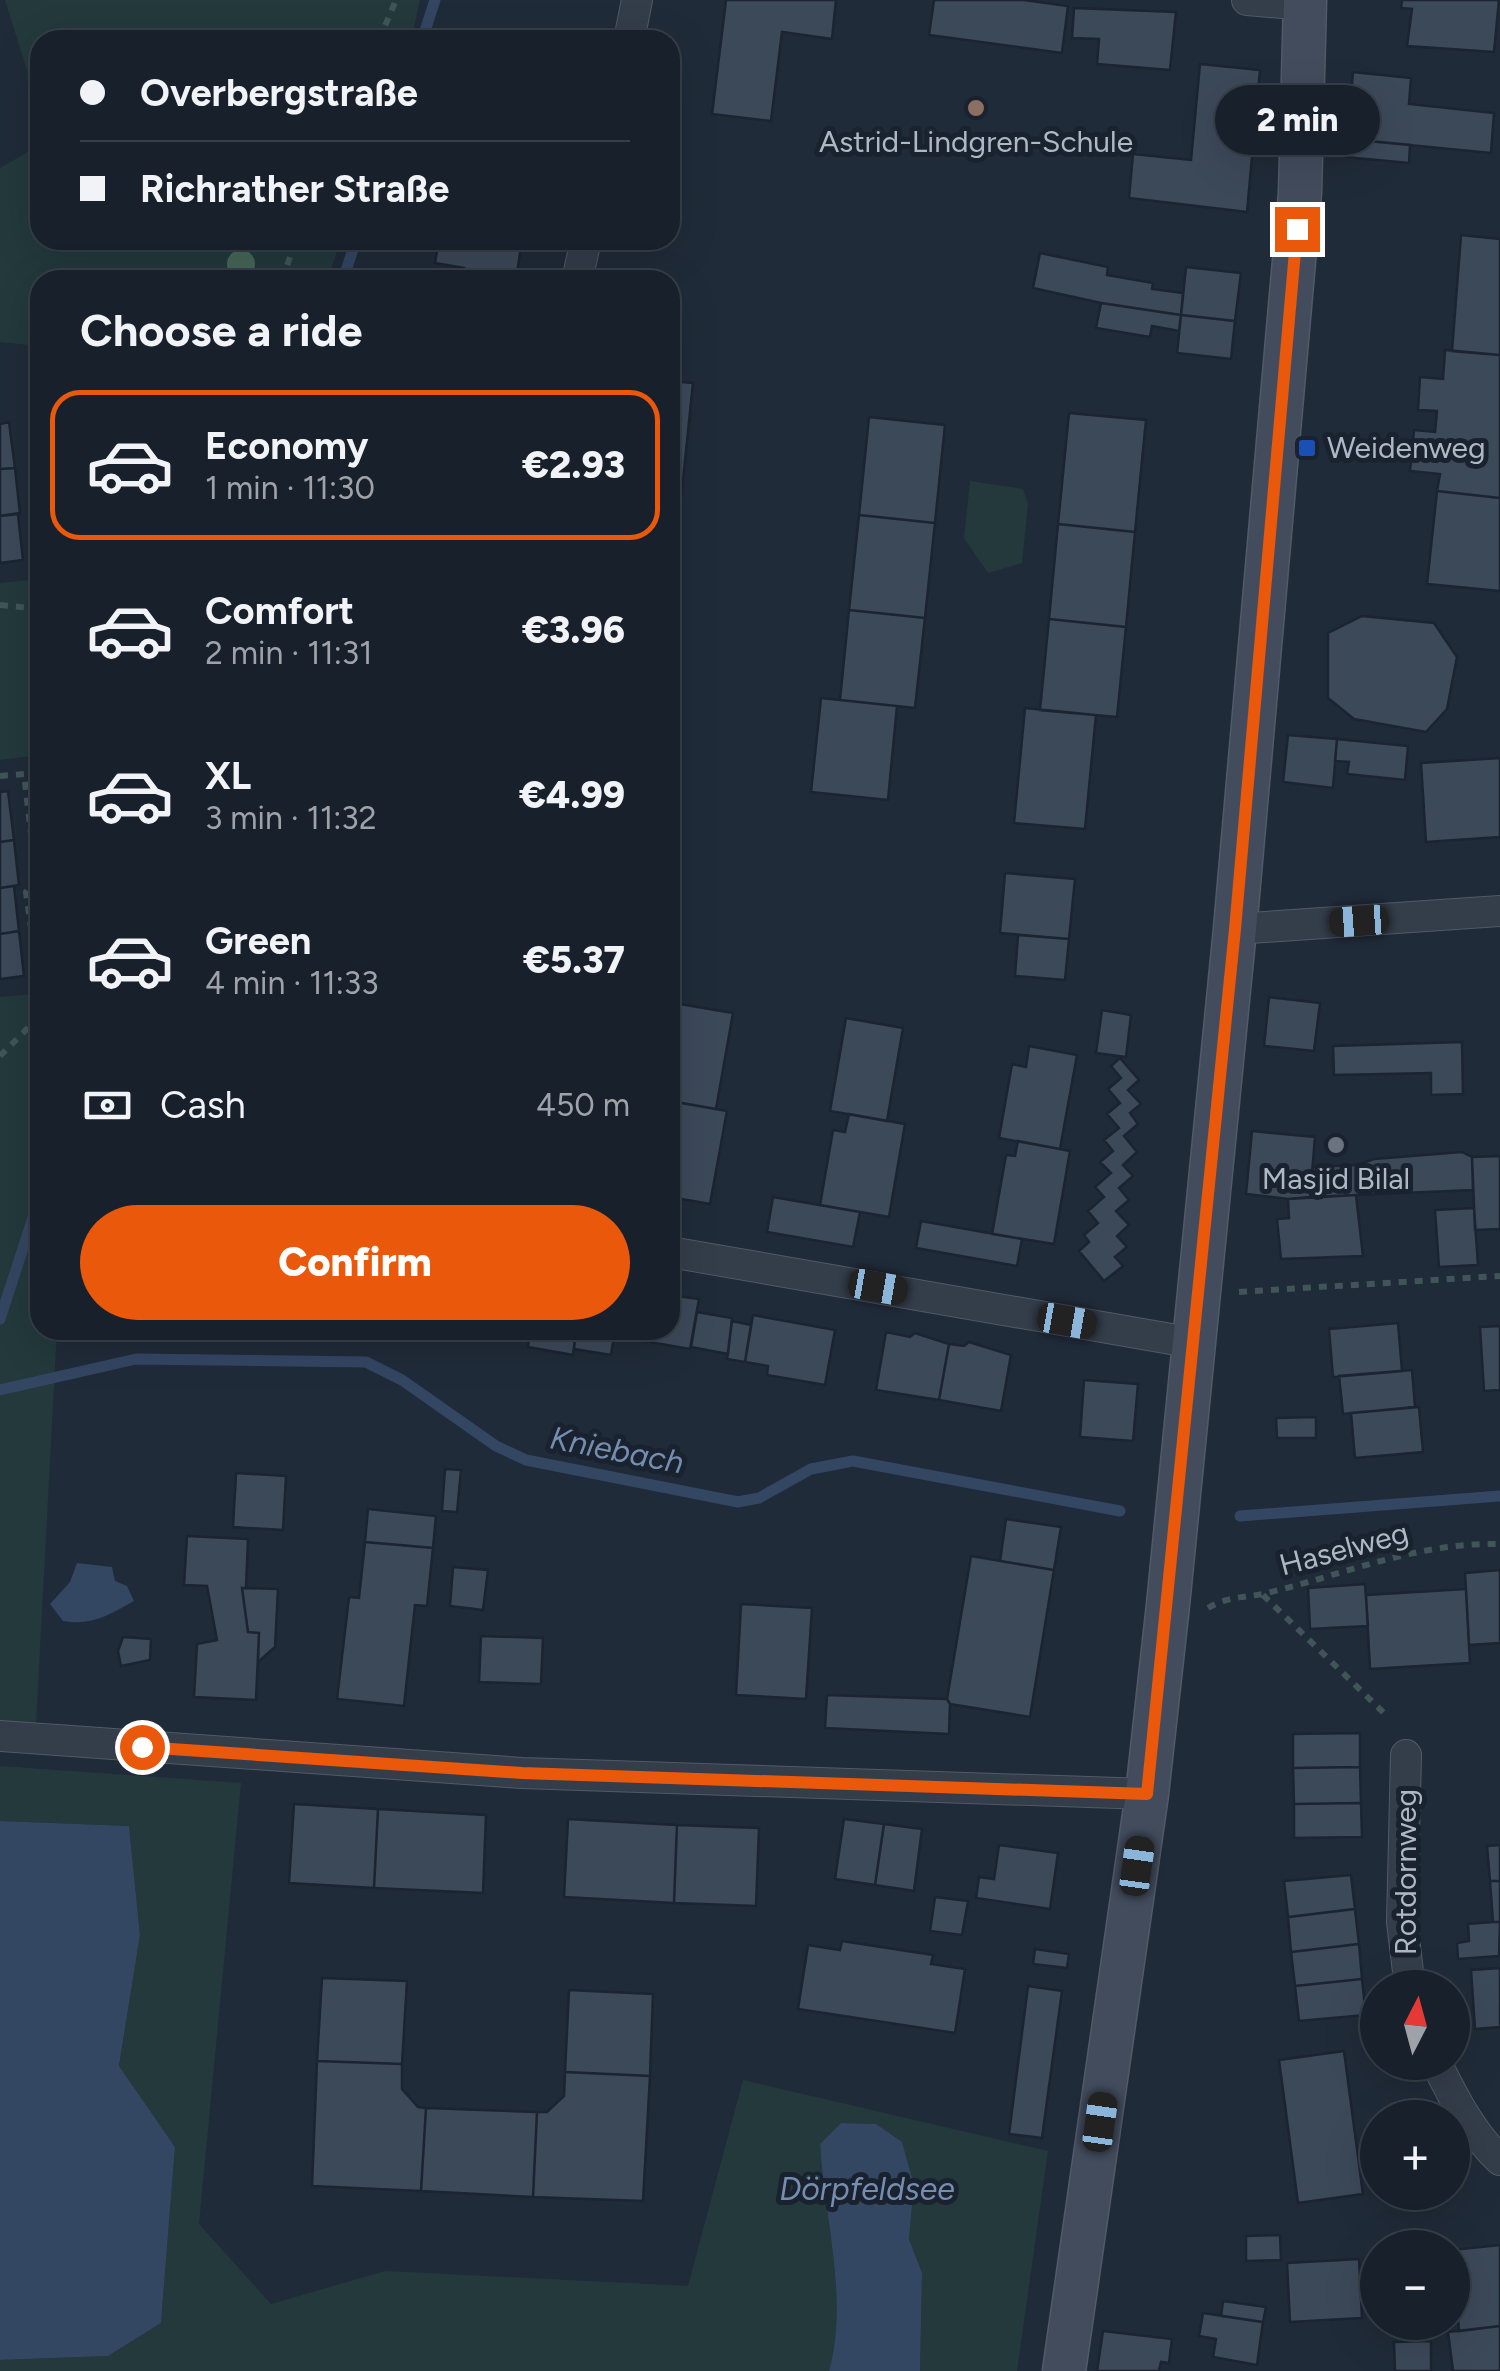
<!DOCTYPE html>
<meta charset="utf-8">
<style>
:root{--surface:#18202b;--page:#212833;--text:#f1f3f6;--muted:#9fa3a9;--line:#363e47;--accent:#ea580c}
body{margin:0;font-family:Figtree,sans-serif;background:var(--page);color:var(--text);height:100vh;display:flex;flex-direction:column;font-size:38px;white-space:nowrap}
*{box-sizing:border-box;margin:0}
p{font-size:32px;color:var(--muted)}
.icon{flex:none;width:55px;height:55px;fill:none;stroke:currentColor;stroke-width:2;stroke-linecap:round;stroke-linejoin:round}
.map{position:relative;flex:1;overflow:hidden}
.details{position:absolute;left:30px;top:270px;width:650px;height:1070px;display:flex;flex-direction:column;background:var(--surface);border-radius:30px;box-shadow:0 10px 40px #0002,0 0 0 2px var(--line)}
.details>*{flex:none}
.top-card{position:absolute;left:30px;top:30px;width:650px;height:220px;border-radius:30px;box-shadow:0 10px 40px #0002,0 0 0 2px var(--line);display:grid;align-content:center;height:220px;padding:0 50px;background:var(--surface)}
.needle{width:65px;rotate:6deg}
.buttons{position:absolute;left:1360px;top:1970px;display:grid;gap:20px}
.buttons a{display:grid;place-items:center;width:110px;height:110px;border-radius:50%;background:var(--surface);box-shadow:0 10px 40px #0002,0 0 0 2px var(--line);font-size:50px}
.end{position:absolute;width:45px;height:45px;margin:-22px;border:12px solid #ea580c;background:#fff;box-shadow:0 0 0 5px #fff}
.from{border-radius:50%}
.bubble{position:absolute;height:70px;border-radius:35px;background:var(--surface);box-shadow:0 10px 40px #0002,0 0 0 2px var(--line);font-size:32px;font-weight:800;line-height:70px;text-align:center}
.car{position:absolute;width:30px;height:60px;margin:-30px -15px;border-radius:12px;box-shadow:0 0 8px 2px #0007;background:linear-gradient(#222 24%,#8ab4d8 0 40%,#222 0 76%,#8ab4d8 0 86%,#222 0)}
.top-card b{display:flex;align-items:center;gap:35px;height:95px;font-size:38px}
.top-card b+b{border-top:2px solid var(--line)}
.top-card i{width:25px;height:25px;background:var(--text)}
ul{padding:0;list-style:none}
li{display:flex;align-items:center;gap:30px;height:150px;margin:0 20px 15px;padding:0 30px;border:5px solid transparent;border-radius:30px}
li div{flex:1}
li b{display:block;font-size:38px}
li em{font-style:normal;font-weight:800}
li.current{border-color:var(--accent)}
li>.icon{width:90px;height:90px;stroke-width:1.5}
h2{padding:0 50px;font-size:45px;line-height:120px}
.pay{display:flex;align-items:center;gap:25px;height:110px;padding:0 50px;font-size:38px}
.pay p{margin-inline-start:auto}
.primary-button{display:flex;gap:20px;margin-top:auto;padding:20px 50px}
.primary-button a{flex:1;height:115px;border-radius:60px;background:var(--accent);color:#fff;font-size:40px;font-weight:800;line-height:115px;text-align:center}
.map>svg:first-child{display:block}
.green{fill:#23393c}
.water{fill:#334662}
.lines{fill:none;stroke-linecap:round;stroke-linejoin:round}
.stream{stroke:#334662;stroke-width:11}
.building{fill:#3c4959;stroke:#1b2430;stroke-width:2.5}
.minor-casing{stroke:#515a67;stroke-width:32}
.secondary-casing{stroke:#515a67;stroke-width:45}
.path{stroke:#405558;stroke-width:6;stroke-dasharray:8 8;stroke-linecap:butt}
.minor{stroke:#343d4a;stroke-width:30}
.secondary{stroke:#424c5d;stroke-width:42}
.tree{fill:#466758}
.route{stroke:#ea580c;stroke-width:12}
.education-dot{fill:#8d6e63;stroke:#19222e;stroke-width:4}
.transit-dot{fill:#1a4fb4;stroke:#19222e;stroke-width:4}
.worship-dot{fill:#6b7280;stroke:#19222e;stroke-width:4}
.labels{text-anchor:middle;stroke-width:10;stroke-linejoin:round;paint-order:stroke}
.poi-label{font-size:30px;fill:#aeb7c6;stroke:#19222e}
.street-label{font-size:30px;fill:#aeb7c6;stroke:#19222e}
.water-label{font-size:32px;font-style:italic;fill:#758eb0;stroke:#19222e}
</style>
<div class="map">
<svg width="1500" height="2371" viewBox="0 0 1500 2371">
<rect width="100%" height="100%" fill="#202b39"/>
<path class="green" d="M5,0H420L411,40H40V112Z
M40,145V240H341L327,280H40V354L39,346L0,342V168Z
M970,481L1023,489L1028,504L1022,563L988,573L964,538Z
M40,579V816L32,756L0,760V583Z
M40,986V1330H57L36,1724L0,1722V997L34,994Z
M0,1766L241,1783L199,2224L271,2304L385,2271L688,2286L743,2080L1048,2151L1017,2371H920L922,2273L909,2239L914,2185L902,2143L876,2124L841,2123L820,2144C824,2219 849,2297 829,2371H0V2360L108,2356L161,2323L175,2147L119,2067L140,1935L129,1826L0,1821Z"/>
<path class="water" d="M77,1563L112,1567L115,1581L127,1586L134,1601C109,1615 92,1626 63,1621L50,1604L70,1582Z
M0,1821L129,1826L140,1935L119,2066L175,2147L161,2323L108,2356L0,2360Z
M841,2123L876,2124L902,2142L914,2185L909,2239L922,2273L920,2371H829C849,2297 824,2219 820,2144Z"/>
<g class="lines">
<path class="stream" d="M422,40L435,0
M343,280L356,240
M0,1319L40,1196
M0,1390L136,1359L366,1362L402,1380L496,1446L526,1460L738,1502L759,1498L811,1469L853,1461L1120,1511
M1240,1516L1500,1496"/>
</g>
<path class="building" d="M726,0H836L832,39L782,32L771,121L712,114Z
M934,0H1024L1068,6L1062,53L929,35Z
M1402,0H1499L1494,52L1407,46L1412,9L1401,8Z
M1074,8L1176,12L1170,70L1097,64L1099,39L1072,38Z
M1200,64L1260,70L1247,212L1129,198L1133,154L1191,160Z
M1353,72L1411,78L1409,104L1494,113L1491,153L1347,139Z
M1347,139L1410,145L1409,163L1345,157Z
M1461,235L1500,239V355L1452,351Z
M439,240H522L516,280H462L464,268L435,263Z
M1040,253L1108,267L1107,275L1153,283L1152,289L1183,293L1181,315L1101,303L1033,288Z
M1186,267L1241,273L1235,321L1181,315Z
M1101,303L1181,315L1179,331L1152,326L1150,337L1096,328Z
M1181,315L1235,321L1231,359L1177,353Z
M1445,350L1500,355V498L1437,491L1440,474L1410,471L1414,430L1435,432L1437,411L1418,410L1420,377L1443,379Z
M670,381L693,383L680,510L670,508Z
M1069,413L1146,420L1135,532L1058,524Z
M869,417L945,425L935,523L859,515Z
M9,422L15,468L0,469V424Z
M15,468L20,513L0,516V469Z
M1437,491L1500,498V591L1427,584Z
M670,508L680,510L673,578H670Z
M18,514L23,560L0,563V516Z
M859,515L935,523L925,618L849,610Z
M1058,524L1135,532L1126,627L1049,619Z
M849,610L925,618L915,708L840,700Z
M1362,616L1434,623L1457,657L1447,709L1426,732L1354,719L1328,698V633Z
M1049,619L1126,627L1117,717L1040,710Z
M670,670L681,672L672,719H670Z
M821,698L897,706L888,800L811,792Z
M1025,708L1096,715L1085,829L1014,823Z
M1288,735L1337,739L1333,788L1283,782Z
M1337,739L1408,746L1405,780L1347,774L1349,762L1335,761Z
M1500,758V837L1426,842L1421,763Z
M8,791L14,840L0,842V792Z
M14,840L19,885L0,888V842Z
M1005,873L1075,879L1069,939L1000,933Z
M14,886L19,931L0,934V888Z
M19,931L24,976L0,979V934Z
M1018,935L1069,939L1065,980L1015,976Z
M1269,997L1320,1003L1314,1051L1264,1046Z
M674,1003L733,1013L716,1109L670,1101V1023Z
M1102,1010L1131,1015L1126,1057L1096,1053Z
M846,1018L903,1028L887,1121L830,1111Z
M1462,1042L1463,1094L1431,1095V1073L1334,1075L1333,1046Z
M1029,1046L1077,1055L1060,1149L999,1138L1012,1064L1026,1067Z
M1120,1058L1139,1080L1128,1090L1141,1104L1130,1113L1138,1124L1124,1136L1137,1152L1123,1165L1133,1176L1119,1188L1129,1200L1116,1211L1129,1225L1117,1236L1127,1247L1115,1257L1123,1266L1104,1281L1079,1251L1089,1242L1084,1235L1098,1223L1088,1211L1104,1197L1095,1187L1111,1173L1100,1162L1113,1151L1104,1140L1119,1128L1107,1114L1120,1103L1108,1089L1121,1078L1111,1066Z
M670,1101L727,1111L710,1204L670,1197Z
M849,1114L905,1124L889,1217L820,1205L833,1130L845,1132Z
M1252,1131L1315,1137L1310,1197L1288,1199L1246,1194Z
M1018,1141L1070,1151L1054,1244L992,1234L1006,1155L1015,1156Z
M1462,1152L1472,1157L1473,1190L1310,1197L1313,1167L1357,1165L1374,1159Z
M1500,1156V1229L1475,1230L1472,1157Z
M1356,1195L1363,1256L1281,1259L1277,1219L1289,1218L1288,1199Z
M773,1197L860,1212L853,1247L767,1232Z
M1474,1208L1478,1265L1439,1267L1435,1210Z
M921,1221L1022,1239L1017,1266L916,1248Z
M670,1295L699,1299L690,1349L614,1336L615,1330H670Z
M697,1312L732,1318L728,1354L691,1347Z
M753,1315L835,1330L825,1385L767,1375L768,1366L745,1362Z
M732,1321L751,1325L745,1362L727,1359Z
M1398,1323L1402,1371L1333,1377L1329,1329Z
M1500,1326V1390L1484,1391L1480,1327Z
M534,1330H576L573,1355L528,1347L530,1332Z
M576,1330H615L611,1355L574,1349Z
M886,1332L910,1337L915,1333L949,1344L939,1400L876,1390Z
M969,1342L1011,1355L1001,1411L939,1400L949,1344L964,1346Z
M1412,1370L1415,1407L1343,1414L1339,1376Z
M1084,1380L1138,1384L1133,1441L1080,1437Z
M1419,1407L1423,1452L1355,1458L1351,1413Z
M1316,1417V1438H1277L1276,1418Z
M445,1469L461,1470L457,1512L442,1511Z
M236,1473L286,1476L283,1530L233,1527Z
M368,1509L436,1516L433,1548L365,1542Z
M1006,1519L1061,1527L1054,1570L1000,1561Z
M187,1536L248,1539L246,1588H242L248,1632L259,1633L256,1700L194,1697L197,1644L217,1640L207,1586L184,1585Z
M365,1542L433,1548L427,1606L415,1605L404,1706L337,1699L349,1597L359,1598Z
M971,1556L1054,1570L1030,1717L950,1704L947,1699Z
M453,1567L488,1570L483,1610L450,1606Z
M1500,1570V1643L1469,1645L1465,1573Z
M1365,1584L1368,1626L1310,1629L1308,1588Z
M242,1588L278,1589L275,1647L258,1662L259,1633L248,1632Z
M1466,1589L1470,1663L1370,1669L1366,1595Z
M741,1604L812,1608L806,1699L736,1695Z
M481,1636L543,1638L541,1684L479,1682Z
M123,1637L151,1639L150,1660L121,1666L118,1651Z
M827,1695L947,1699L950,1704L949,1734L825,1728Z
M1360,1733V1767L1293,1768V1734Z
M1360,1767L1361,1803L1294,1804L1293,1768Z
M1361,1803L1362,1837L1294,1838V1804Z
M294,1804L378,1809L374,1888L289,1883Z
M378,1809L486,1815L483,1893L374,1888Z
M568,1819L677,1825L674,1903L564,1897Z
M844,1819L884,1824L875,1885L835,1879Z
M884,1824L922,1829L914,1891L875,1885Z
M677,1825L759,1828L756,1906L674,1903Z
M999,1845L1058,1853L1050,1909L976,1898L979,1877L994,1879Z
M1500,1845V1881H1490L1487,1846Z
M1351,1875L1355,1909L1288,1917L1284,1881Z
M1490,1881H1500V1922H1493Z
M935,1897L968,1901L962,1935L930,1931Z
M1355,1909L1359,1944L1291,1952L1288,1917Z
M1493,1922H1500L1499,1956L1458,1959L1457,1943L1469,1941L1468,1924Z
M842,1941L933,1955L931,1964L965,1969L955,2033L798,2009L808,1945L840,1950Z
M1359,1944L1362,1979L1295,1986L1291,1952Z
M1035,1949L1069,1954L1067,1968L1033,1964Z
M1500,1968V2027L1475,2029L1471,1970Z
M322,1978L407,1981L402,2064L317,2061Z
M1362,1979L1366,2015L1299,2021L1295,1986Z
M1028,1986L1062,1991L1042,2138L1009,2134Z
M569,1990L653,1994L650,2076L565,2072Z
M1344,2051L1363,2194L1298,2203L1279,2060Z
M317,2061L402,2064V2089L418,2107L426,2108L421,2191L312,2186Z
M565,2072L650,2076L643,2201L533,2197L537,2112H547L564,2096Z
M426,2108L537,2112L533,2197L421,2191Z
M1280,2235L1281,2260L1246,2261V2236Z
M1500,2245V2326L1459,2331L1452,2250Z
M1359,2259L1362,2318L1290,2322L1287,2263Z
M1223,2301L1266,2307L1263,2322L1221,2316Z
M1203,2313L1263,2322L1257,2365L1213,2357L1216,2339L1199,2336Z
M1500,2326V2371H1453L1448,2332Z
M1103,2331L1172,2339L1169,2363L1161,2362L1159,2371H1097Z
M1431,2341V2371H1395L1394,2342Z"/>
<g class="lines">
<g class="minor-casing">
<path id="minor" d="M1247,0L1305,5
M629,40L637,0
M577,280L586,240
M1235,929L1500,911
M670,1252L1194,1343
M0,1736L522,1773L1147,1794
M1406,1755L1402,1922L1410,1988
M1436,2062C1453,2097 1472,2134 1500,2160"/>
</g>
<g class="secondary-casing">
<path id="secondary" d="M1064,2371L1147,1794L1168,1605L1235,929L1300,193L1305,0"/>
</g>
<path class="path" d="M379,40L396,0
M282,280L296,240
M0,605L40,609
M0,776L24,774L36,877L26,892L32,935
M0,1056L40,1016
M1239,1292L1500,1276
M1263,1595L1387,1716
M1208,1608C1228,1596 1245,1598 1267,1593C1346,1574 1418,1542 1500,1544"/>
<use href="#minor" class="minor"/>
<use href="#secondary" class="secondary"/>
</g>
<circle class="tree" cx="241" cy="264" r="14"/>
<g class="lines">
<path class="route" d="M142,1747L522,1773L1147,1794L1235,929L1297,229"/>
</g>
<circle class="education-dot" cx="976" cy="108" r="10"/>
<rect class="transit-dot" x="1297" y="438" width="20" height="20" rx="5"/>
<circle class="worship-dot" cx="1336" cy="1145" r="10"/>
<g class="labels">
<g class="poi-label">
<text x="976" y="152">Astrid-Lindgren-Schule</text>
<text x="1327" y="458" text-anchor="start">Weidenweg</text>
<text x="1336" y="1189">Masjid Bilal</text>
</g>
<g class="street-label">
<text transform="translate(1344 1549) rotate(-15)" y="10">Haselweg</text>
<text transform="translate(1406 1872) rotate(-90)" y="10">Rotdornweg</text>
</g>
<g class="water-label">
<text transform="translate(617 1450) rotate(11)" y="11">Kniebach</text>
<text x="867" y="2200">Dörpfeldsee</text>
</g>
</g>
</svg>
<div class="buttons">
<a><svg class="needle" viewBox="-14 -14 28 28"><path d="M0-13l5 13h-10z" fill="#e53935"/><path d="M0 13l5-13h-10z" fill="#9fa3a9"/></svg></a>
<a>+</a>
<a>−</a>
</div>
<i class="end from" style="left:142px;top:1747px"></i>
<i class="end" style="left:1297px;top:229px"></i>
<div class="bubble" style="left:1215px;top:85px;width:165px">2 min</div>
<i class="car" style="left:1359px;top:921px;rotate:266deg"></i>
<i class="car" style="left:878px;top:1287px;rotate:100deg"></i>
<i class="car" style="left:1067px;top:1321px;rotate:100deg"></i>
<i class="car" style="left:1137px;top:1866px;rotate:8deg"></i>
<i class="car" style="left:1100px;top:2122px;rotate:8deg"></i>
<div class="top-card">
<b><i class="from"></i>Overbergstraße</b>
<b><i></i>Richrather Straße</b>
</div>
<section class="details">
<h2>Choose a ride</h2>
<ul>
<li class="current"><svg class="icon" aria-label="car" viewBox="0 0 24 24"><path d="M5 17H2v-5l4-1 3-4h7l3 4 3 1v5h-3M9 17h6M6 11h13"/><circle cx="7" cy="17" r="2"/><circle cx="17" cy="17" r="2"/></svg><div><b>Economy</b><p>1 min · 11:30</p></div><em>€2.93</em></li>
<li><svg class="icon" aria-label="car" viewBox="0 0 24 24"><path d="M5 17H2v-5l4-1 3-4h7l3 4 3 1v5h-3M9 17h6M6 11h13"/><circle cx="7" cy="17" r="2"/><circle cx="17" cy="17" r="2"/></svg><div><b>Comfort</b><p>2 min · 11:31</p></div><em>€3.96</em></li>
<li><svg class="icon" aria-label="car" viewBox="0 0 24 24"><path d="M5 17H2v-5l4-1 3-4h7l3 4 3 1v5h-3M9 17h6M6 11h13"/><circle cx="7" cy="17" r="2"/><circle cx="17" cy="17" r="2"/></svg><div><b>XL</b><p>3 min · 11:32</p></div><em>€4.99</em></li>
<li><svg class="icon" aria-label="car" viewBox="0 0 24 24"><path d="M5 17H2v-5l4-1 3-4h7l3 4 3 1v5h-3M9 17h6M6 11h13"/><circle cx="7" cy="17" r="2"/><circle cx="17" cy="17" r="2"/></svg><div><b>Green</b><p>4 min · 11:33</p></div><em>€5.37</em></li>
</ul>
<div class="pay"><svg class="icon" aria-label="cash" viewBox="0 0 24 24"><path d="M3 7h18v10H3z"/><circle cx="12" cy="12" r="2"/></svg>Cash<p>450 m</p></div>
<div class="primary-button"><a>Confirm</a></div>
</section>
</div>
